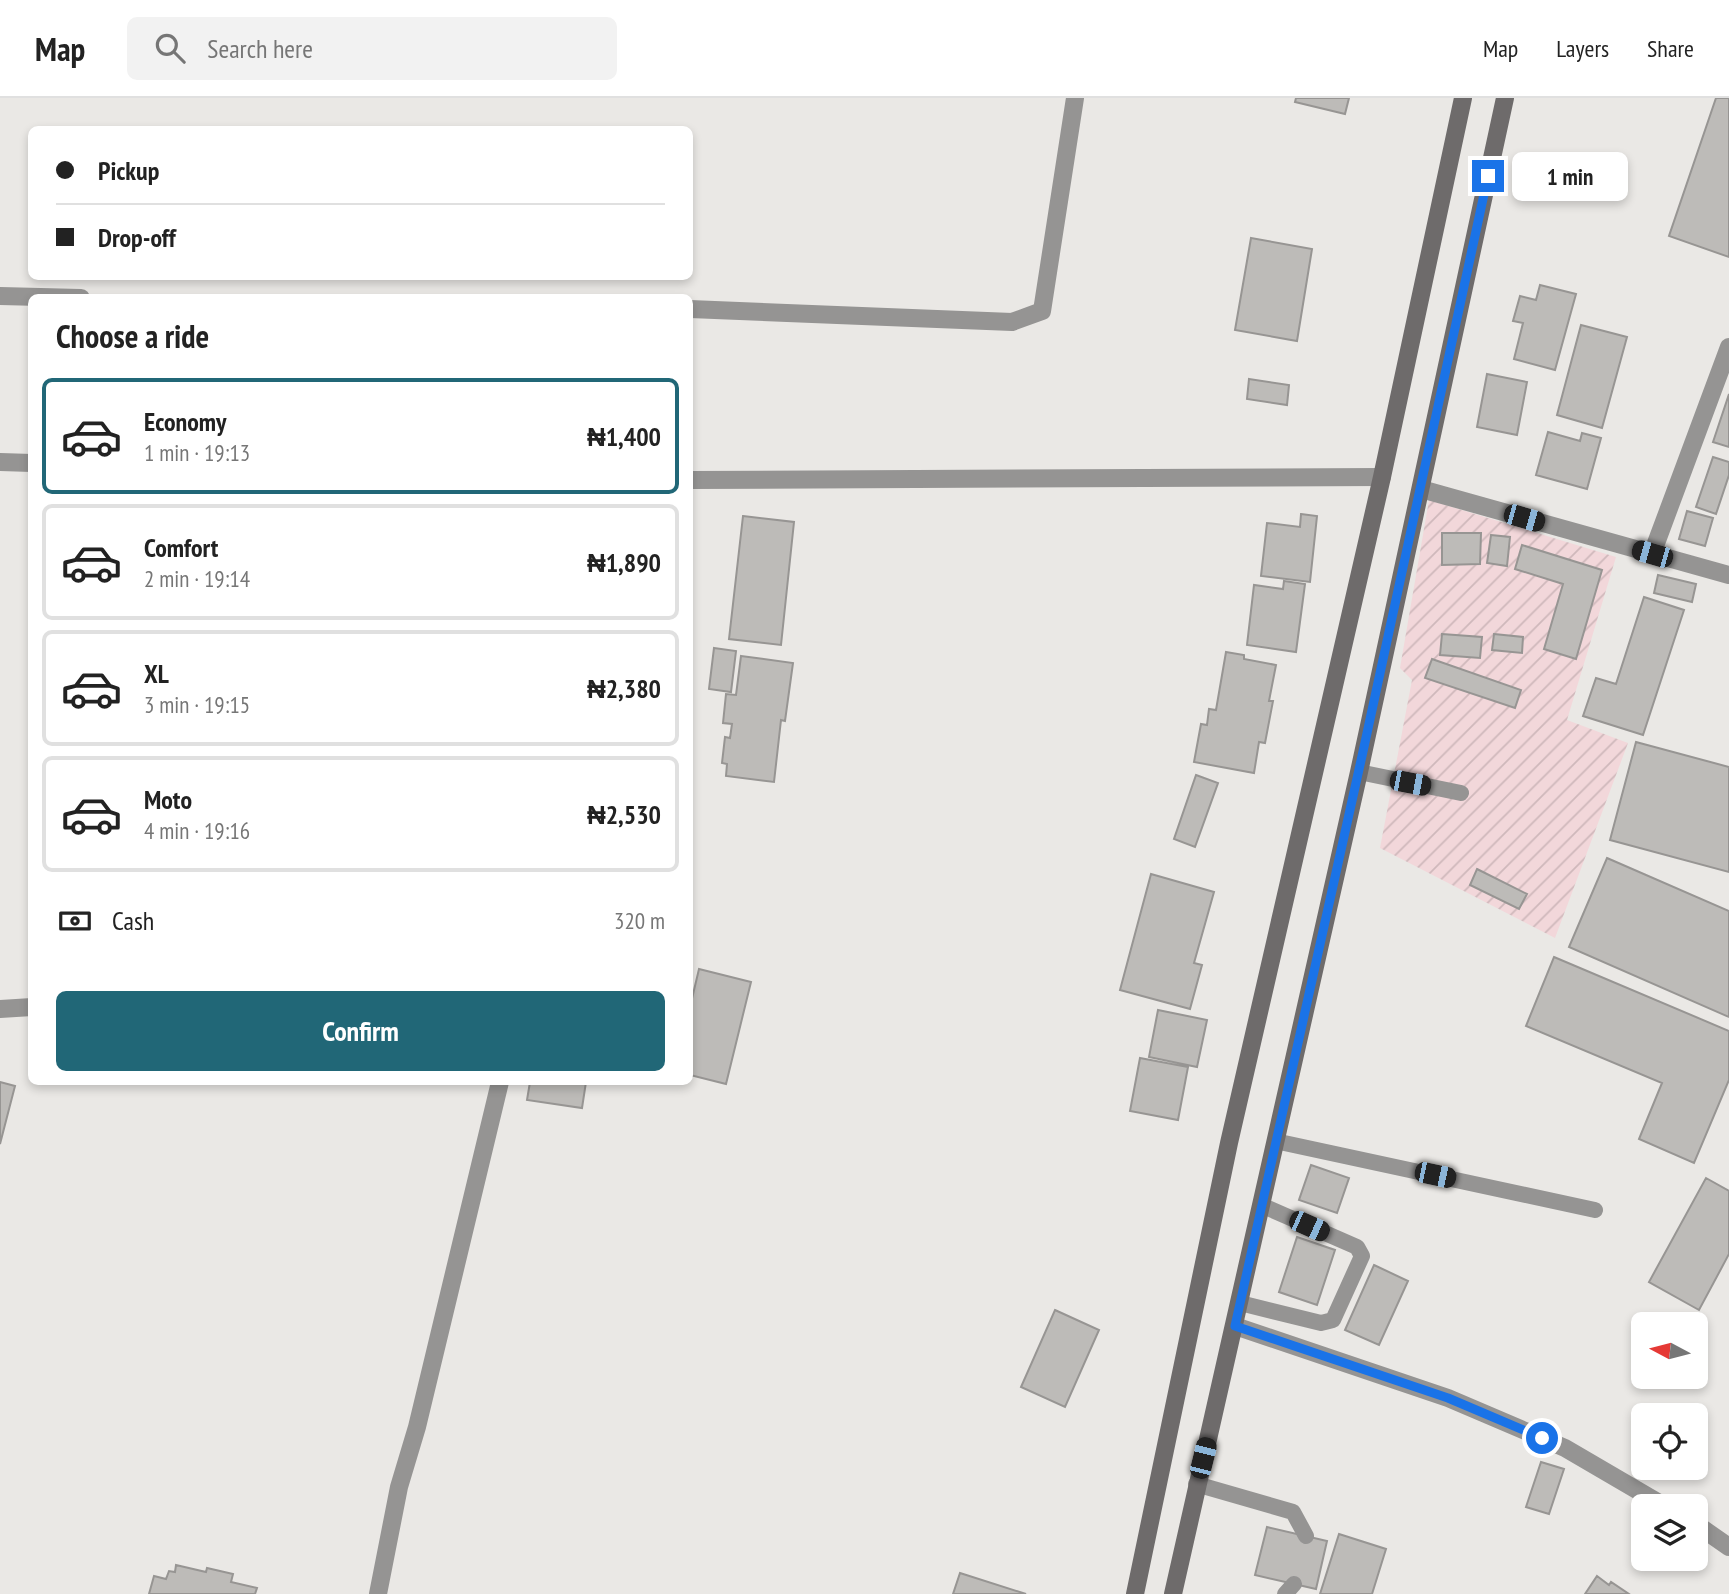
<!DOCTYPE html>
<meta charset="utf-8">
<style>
:root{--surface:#fff;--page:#f2f2f2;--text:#222;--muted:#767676;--line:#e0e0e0;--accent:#216777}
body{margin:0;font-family:"PT Sans Narrow",sans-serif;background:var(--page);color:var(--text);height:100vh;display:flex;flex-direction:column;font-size:26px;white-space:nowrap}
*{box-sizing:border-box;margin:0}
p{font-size:23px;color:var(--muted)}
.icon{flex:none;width:38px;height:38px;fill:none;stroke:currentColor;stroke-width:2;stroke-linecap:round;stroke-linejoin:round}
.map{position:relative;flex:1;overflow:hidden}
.panel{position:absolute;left:28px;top:196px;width:665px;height:791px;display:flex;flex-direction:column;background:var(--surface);border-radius:10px;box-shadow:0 4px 10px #0003}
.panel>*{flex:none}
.top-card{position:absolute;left:28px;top:28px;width:665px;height:154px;border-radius:10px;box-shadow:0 4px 10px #0003;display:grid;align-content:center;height:154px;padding:0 28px;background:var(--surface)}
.needle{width:46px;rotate:277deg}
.buttons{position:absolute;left:1631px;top:1214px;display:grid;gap:14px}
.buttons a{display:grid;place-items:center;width:77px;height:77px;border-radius:10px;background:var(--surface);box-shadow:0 4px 10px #0003;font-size:35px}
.end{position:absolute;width:32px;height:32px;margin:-16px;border:9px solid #1a73e8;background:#fff;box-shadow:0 0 0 4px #fff}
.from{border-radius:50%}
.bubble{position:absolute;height:49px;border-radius:10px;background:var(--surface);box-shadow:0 4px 10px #0003;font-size:23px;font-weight:700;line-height:49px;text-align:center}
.car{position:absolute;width:21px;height:42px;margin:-21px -10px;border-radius:9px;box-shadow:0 0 5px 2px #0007;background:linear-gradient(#222 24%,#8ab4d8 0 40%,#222 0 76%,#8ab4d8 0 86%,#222 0)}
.top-card b{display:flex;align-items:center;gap:24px;height:66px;font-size:26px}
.top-card b+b{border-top:2px solid var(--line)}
.top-card i{width:18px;height:18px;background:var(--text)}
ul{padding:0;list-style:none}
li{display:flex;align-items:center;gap:21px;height:116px;margin:0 14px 10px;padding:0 14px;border:4px solid var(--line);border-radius:10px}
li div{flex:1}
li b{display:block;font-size:26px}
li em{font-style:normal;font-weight:700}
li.current{border-color:var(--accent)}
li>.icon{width:63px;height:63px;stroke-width:1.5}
h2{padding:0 28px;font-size:32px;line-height:84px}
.pay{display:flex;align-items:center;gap:18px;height:77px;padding:0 28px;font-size:26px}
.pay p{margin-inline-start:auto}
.button{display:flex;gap:14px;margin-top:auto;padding:14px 28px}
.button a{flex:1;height:80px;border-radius:10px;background:var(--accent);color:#fff;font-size:28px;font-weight:700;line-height:80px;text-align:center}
header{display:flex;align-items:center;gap:42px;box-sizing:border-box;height:98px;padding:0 35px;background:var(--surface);border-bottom:2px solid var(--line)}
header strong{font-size:33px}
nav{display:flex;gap:38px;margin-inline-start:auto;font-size:24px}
.search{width:490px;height:63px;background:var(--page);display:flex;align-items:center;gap:18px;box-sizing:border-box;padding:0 24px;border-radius:10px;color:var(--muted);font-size:26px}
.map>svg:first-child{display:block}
.industrial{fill:url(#industrial-furrows)}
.building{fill:#bdbbb8;stroke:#979593;stroke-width:2}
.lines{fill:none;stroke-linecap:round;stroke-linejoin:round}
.service{stroke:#959493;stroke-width:16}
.minor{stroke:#959493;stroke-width:18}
.secondary{stroke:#6e6b6b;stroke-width:18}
.route{stroke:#1a73e8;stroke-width:9}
</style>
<header>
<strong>Map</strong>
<div class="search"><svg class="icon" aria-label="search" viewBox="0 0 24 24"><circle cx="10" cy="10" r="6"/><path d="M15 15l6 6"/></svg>Search here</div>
<nav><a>Map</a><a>Layers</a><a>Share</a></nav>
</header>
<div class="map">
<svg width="1729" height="1496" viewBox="0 0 1729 1496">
<defs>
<pattern id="industrial-furrows" width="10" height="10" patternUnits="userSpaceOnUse" patternTransform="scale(1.75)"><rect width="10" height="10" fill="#f2d7da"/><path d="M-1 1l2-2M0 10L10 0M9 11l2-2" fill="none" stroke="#cfb8bb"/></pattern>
</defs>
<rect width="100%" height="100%" fill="#eae8e5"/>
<path class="industrial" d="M1429,402L1616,459L1567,622L1628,645L1555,840L1380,750L1412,582L1400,570Z"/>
<path class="building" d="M1296,0H1349L1345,16L1295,4Z
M1716,0H1729V159L1669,138Z
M1251,140L1312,151L1297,243L1235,232Z
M1540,187L1576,196L1555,272L1514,261L1523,225L1513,223L1520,198L1536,202Z
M1581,227L1627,239L1602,330L1557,317Z
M1487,276L1527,284L1517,337L1477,329Z
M1249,281L1289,287L1287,307L1247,301Z
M1729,296V349L1713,344Z
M1548,334L1580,343L1582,335L1601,340L1587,391L1536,377Z
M1713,359L1729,364V377L1716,416L1696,409Z
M1687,413L1713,420L1705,448L1679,441Z
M1301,416L1317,418L1310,484L1261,478L1267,425L1300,429Z
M743,418L794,424L781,547L729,541Z
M1442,435H1481L1480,466L1442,467Z
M1491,437L1510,439L1507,468L1487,465Z
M1522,447L1602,472L1576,561L1544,551L1563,486L1515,471Z
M1658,477L1696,486L1692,504L1654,495Z
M1284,483L1305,486L1296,554L1247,547L1254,487L1283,491Z
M1644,499L1684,512L1643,637L1583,618L1596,580L1616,586Z
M1442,536L1482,539L1480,560L1440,557Z
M1494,536L1523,539L1522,555L1492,552Z
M714,550L736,553L731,594L709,591Z
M1226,554L1244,557V561L1276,567L1269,603H1273L1265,645L1259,644L1254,675L1194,664L1201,626L1207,627L1209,611L1216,612Z
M741,558L793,565L785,623L781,622L774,684L726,678L727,666L722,665L725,639L730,640L732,626L723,625L726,596L736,597Z
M1432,561L1521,592L1515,610L1425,580Z
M1636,644L1729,669V774L1610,742Z
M1196,677L1218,685L1195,749L1174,741Z
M1607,760L1729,813V919L1569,849Z
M1477,771L1527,796L1519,811L1470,787Z
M1151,776L1214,794L1194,865L1202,867L1190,911L1120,892Z
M1554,859L1729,933V982L1694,1065L1639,1041L1662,985L1526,928Z
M699,871L751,884L726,986L690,977V909Z
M1158,912L1207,922L1197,969L1149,959Z
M1140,960L1188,969L1178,1022L1130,1013Z
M0,984L15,988L0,1046Z
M530,984H586L582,1010L527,1002Z
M1311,1067L1349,1080L1337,1115L1299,1102Z
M1706,1080L1729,1093V1156L1699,1212L1649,1184Z
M1297,1139L1335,1152L1317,1207L1279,1194Z
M1374,1167L1408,1183L1379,1247L1345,1232Z
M1055,1212L1099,1232L1065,1309L1021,1289Z
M1541,1364L1564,1371L1549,1416L1526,1409Z
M1267,1429L1327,1443L1316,1491L1255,1477Z
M1339,1436L1386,1451L1372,1496H1320Z
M176,1467L206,1474L207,1470L233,1476L231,1484L257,1490L255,1496H149L154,1478L166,1481L169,1473L175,1474Z
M960,1475L1026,1496H953Z
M1597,1478L1609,1487L1611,1484L1629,1496H1585Z"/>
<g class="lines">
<path class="service" d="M1359,674L1461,695
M1275,1043L1595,1112
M1240,1205L1321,1225L1333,1222L1362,1158L1357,1149L1261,1107
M1196,1386L1293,1414L1306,1438
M1285,1496L1294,1486"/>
<path class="minor" d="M0,198L81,200
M690,211L1012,224L1042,213L1075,0
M0,364L32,365
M690,382L1382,379
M1421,391L1729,477
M1652,456L1729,249
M0,911L32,909
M1235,1228L1448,1300L1565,1350L1666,1409
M1696,1426L1729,1449
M378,1496L399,1389L417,1329L500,984"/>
<path class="secondary" d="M1135,1496L1229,1045L1382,379L1463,0
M1173,1496L1359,674L1505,0"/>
</g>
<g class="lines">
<path class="route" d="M1488,78L1364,649L1235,1228L1448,1300L1542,1340"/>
</g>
</svg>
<div class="buttons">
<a><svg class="needle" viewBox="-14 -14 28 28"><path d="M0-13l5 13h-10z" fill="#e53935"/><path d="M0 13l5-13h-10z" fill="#767676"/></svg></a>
<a><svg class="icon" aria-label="locate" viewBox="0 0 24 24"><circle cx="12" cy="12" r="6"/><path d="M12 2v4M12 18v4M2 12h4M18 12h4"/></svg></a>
<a><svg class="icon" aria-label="layers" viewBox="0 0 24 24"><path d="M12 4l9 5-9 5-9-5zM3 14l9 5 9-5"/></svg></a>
</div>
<i class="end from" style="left:1542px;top:1340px"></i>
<i class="end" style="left:1488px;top:78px"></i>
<div class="bubble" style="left:1512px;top:54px;width:116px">1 min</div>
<i class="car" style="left:1524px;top:420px;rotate:106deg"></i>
<i class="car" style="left:1652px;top:456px;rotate:286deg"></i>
<i class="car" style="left:1410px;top:685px;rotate:101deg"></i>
<i class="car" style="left:1435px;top:1077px;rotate:102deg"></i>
<i class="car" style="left:1309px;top:1128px;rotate:114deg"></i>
<i class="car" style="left:1203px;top:1360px;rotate:14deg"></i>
<div class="top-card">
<b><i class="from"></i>Pickup</b>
<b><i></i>Drop-off</b>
</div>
<section class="panel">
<h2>Choose a ride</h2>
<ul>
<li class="current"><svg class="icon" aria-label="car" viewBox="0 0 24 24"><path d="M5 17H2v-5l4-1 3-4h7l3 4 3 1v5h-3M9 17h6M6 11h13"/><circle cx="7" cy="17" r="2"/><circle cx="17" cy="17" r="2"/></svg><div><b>Economy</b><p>1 min · 19:13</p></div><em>₦1,400</em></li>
<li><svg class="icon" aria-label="car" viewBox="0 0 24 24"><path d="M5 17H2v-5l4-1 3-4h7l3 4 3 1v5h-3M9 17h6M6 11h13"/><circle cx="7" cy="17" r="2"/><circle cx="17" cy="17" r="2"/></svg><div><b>Comfort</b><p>2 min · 19:14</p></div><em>₦1,890</em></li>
<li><svg class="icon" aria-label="car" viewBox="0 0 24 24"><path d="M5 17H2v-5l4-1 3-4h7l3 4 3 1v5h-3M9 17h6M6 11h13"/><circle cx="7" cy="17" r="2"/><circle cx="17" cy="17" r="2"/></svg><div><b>XL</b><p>3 min · 19:15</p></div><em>₦2,380</em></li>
<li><svg class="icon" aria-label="car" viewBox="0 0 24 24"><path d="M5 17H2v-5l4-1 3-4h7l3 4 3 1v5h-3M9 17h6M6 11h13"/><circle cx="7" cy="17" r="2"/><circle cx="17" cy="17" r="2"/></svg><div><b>Moto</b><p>4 min · 19:16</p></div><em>₦2,530</em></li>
</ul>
<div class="pay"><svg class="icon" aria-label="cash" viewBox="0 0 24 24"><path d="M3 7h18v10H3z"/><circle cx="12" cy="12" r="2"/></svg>Cash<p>320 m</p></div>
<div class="button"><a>Confirm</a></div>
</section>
</div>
